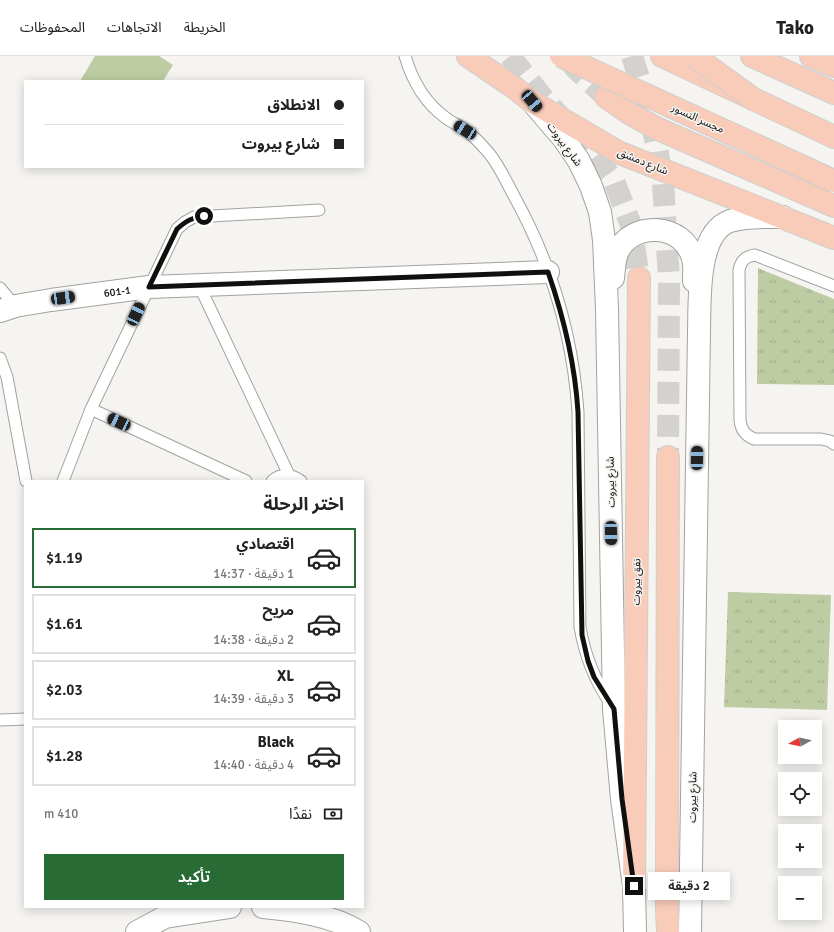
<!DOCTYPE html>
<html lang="ar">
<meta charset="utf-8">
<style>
:root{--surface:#fff;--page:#f2f2f2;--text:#222;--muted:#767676;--line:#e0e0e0;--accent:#286b35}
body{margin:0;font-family:Signika,"Noto Sans Arabic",sans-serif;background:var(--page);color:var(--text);direction:rtl;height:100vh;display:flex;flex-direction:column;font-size:15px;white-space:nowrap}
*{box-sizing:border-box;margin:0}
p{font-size:13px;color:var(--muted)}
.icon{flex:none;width:22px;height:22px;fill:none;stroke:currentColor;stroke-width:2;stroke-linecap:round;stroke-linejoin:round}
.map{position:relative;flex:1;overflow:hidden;direction:ltr}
.side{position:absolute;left:24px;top:424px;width:340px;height:428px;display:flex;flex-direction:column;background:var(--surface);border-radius:0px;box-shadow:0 2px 10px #0003;direction:rtl}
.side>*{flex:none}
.top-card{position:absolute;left:24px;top:24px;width:340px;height:88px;border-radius:0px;box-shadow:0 2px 10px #0003;direction:rtl;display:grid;align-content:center;height:88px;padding:0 20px;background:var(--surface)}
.needle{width:26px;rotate:262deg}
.controls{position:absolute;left:778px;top:664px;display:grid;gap:8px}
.controls a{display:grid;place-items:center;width:44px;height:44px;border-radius:0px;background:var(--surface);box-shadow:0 2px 10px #0003;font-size:20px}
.end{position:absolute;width:18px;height:18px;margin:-9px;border:5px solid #10100f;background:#fff;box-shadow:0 0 0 2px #fff}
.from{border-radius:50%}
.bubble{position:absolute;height:28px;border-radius:0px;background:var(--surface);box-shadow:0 2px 10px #0003;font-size:13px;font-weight:600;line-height:28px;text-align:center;direction:rtl}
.car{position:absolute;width:12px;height:24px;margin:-12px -6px;border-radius:5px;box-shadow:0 0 3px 1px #0007;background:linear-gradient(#222 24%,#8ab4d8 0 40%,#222 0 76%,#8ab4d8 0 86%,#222 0)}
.top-card b{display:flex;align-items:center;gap:14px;height:38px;font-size:15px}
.top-card b+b{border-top:1px solid var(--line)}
.top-card i{width:10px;height:10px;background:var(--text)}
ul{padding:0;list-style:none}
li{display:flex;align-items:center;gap:12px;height:60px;margin:0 8px 6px;padding:0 12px;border:2px solid var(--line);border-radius:0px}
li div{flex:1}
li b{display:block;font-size:15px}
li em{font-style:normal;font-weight:600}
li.active{border-color:var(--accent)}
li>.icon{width:36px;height:36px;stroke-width:1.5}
h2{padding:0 20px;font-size:18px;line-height:48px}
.pay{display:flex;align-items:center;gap:10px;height:44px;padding:0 20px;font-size:15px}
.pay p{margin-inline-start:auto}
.cta{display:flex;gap:8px;margin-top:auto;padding:8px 20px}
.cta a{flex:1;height:46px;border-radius:0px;background:var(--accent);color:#fff;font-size:16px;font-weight:600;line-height:46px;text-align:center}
header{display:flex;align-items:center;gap:24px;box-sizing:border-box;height:56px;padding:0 20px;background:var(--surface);border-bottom:1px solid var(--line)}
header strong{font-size:19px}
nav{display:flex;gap:22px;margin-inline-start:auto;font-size:14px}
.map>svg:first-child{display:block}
.grass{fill:url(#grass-tufts)}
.pitch{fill:#bdcca2}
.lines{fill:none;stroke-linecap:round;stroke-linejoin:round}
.primary-tunnel{stroke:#d3d2cf;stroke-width:22;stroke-dasharray:22 11;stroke-linecap:butt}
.service-casing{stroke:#a3a2a0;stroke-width:13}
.minor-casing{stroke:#a3a2a0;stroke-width:24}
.secondary-casing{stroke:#a3a2a0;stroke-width:24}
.primary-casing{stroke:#cfcfcf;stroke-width:24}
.service{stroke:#fff;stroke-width:11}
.minor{stroke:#fff;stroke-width:22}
.secondary{stroke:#fff;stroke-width:22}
.primary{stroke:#f8ccb9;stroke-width:22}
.primary-bridge-casing{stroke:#cfcfcf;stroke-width:24;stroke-linecap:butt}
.primary-bridge{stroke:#f8ccb9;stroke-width:22}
.route{stroke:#10100f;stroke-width:5}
.labels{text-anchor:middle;stroke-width:3;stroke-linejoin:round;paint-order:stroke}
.street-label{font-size:11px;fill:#10100f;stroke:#f5f4f1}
</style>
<header>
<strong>Tako</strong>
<nav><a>الخريطة</a><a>الاتجاهات</a><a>المحفوظات</a></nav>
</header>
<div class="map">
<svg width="834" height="876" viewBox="0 0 834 876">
<defs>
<pattern id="grass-tufts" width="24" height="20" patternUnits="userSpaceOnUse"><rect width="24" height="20" fill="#bdcca2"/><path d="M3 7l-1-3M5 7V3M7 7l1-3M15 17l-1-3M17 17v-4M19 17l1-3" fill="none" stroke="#a1ae8a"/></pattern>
</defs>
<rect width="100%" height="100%" fill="#f5f4f1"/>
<path class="grass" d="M758,212L834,243V329L757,328Z
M728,536L831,539L827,654L724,651Z"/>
<path class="pitch" d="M95,0H159L173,9L163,25H80Z"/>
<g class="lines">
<path class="primary-tunnel" d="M510,0L544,43L592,95L614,125L631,169L639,222
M632,0L644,38L657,91L663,127L669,223L668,401
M569,4L575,12L606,41"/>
<g class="service-casing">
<path id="service" d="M405,0C412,24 425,47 446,62C451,66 458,69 464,73C473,79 481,88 488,96C499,109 506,125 514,140C551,207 573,280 578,356L580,571C585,600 594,624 611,648
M199,229L289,419
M834,230L755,199C746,200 741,204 739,214L740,364C741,374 745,379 754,383H821L830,385L834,388
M0,232L15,250
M0,302L7,321L26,425
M91,353L246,425
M63,425L91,353L177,173L185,166L194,161L319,154
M272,425C281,417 292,418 301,425
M1,664L25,663"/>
</g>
<g class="minor-casing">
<g id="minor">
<path id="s1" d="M0,255L15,250L51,244L149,231L548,216"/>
<path d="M263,851C296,854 331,859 359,876"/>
<path d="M137,876L165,861L230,851"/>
</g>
</g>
<g class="secondary-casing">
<path id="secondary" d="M535,49L564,83L579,105L591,130L600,156L604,184L607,253L614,653L622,743L634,830L635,876
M613,222C614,214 614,205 617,197C631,164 685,167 693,203C695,210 694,218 694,225
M690,876L699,275C700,245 696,177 730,165C747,160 766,161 783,161"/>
</g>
<g class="primary-casing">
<path id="primary" d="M468,0L515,32L531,45L620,97L834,182
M662,0L834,81
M752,0L834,37
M811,0L834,10
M606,41L629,57L656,72L834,150
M634,830L639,222
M668,876L667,854L668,401"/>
</g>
<use href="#service" class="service"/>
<use href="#minor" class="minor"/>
<use href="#secondary" class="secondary"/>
<use href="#primary" class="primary"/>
<g class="primary-bridge-casing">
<path id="primary-bridge" d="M561,0L834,125
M694,0L756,45"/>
</g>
<use href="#primary-bridge" class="primary-bridge"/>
</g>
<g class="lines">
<path class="route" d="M204,160C193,161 186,165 177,173L149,231L548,216C564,262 575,308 578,356L582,579L588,605L594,621L614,653L622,743L634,830"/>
</g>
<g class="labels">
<g class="street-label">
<text transform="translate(698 62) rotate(24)" y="4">مجسر النسور</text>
<text transform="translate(565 88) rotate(54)" y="4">شارع بيروت</text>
<text transform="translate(643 105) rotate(22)" y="4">شارع دمشق</text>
<text dy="4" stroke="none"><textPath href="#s1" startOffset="119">601-1</textPath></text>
<text transform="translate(610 426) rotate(-91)" y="4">شارع بيروت</text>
<text transform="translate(636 526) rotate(-89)" y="4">نفق بيروت</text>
<text transform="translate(692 741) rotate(-89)" y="4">شارع بيروت</text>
</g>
</g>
</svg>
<div class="controls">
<a><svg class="needle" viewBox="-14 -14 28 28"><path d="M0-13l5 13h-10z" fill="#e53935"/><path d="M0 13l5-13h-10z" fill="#767676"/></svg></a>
<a><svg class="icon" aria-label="locate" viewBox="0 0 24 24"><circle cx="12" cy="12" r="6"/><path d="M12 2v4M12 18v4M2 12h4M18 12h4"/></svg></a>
<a>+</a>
<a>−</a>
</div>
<i class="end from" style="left:204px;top:160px"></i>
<i class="end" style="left:634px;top:830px"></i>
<div class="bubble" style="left:648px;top:816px;width:82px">2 دقيقة</div>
<i class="car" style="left:532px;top:45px;rotate:140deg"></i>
<i class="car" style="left:465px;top:74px;rotate:301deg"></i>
<i class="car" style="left:63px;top:242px;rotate:82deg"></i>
<i class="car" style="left:136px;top:258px;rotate:25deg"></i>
<i class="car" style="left:119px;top:366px;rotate:295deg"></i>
<i class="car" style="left:697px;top:402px;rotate:1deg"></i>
<i class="car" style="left:611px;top:477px;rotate:179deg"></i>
<div class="top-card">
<b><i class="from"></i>الانطلاق</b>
<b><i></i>شارع بيروت</b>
</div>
<section class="side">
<h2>اختر الرحلة</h2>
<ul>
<li class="active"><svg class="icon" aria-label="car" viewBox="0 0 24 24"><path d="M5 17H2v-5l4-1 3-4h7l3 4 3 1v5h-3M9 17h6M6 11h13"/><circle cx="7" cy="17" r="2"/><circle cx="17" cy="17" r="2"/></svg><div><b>اقتصادي</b><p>1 دقيقة · 14:37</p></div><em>$1.19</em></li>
<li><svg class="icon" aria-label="car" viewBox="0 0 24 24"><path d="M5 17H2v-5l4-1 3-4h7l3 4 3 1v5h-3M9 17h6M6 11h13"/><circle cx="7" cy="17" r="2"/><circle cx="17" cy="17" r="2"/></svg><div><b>مريح</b><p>2 دقيقة · 14:38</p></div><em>$1.61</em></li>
<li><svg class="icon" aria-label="car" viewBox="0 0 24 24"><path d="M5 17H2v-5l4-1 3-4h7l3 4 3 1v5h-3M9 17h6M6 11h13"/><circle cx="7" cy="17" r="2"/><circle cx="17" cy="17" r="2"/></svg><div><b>XL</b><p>3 دقيقة · 14:39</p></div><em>$2.03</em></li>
<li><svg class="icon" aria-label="car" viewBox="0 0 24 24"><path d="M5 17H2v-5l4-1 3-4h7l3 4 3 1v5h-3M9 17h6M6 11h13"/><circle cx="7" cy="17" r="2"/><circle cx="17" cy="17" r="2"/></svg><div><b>Black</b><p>4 دقيقة · 14:40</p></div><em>$1.28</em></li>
</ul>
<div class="pay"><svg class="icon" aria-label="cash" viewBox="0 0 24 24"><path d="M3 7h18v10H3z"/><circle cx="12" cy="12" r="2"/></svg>نقدًا<p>410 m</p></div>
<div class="cta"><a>تأكيد</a></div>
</section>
</div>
